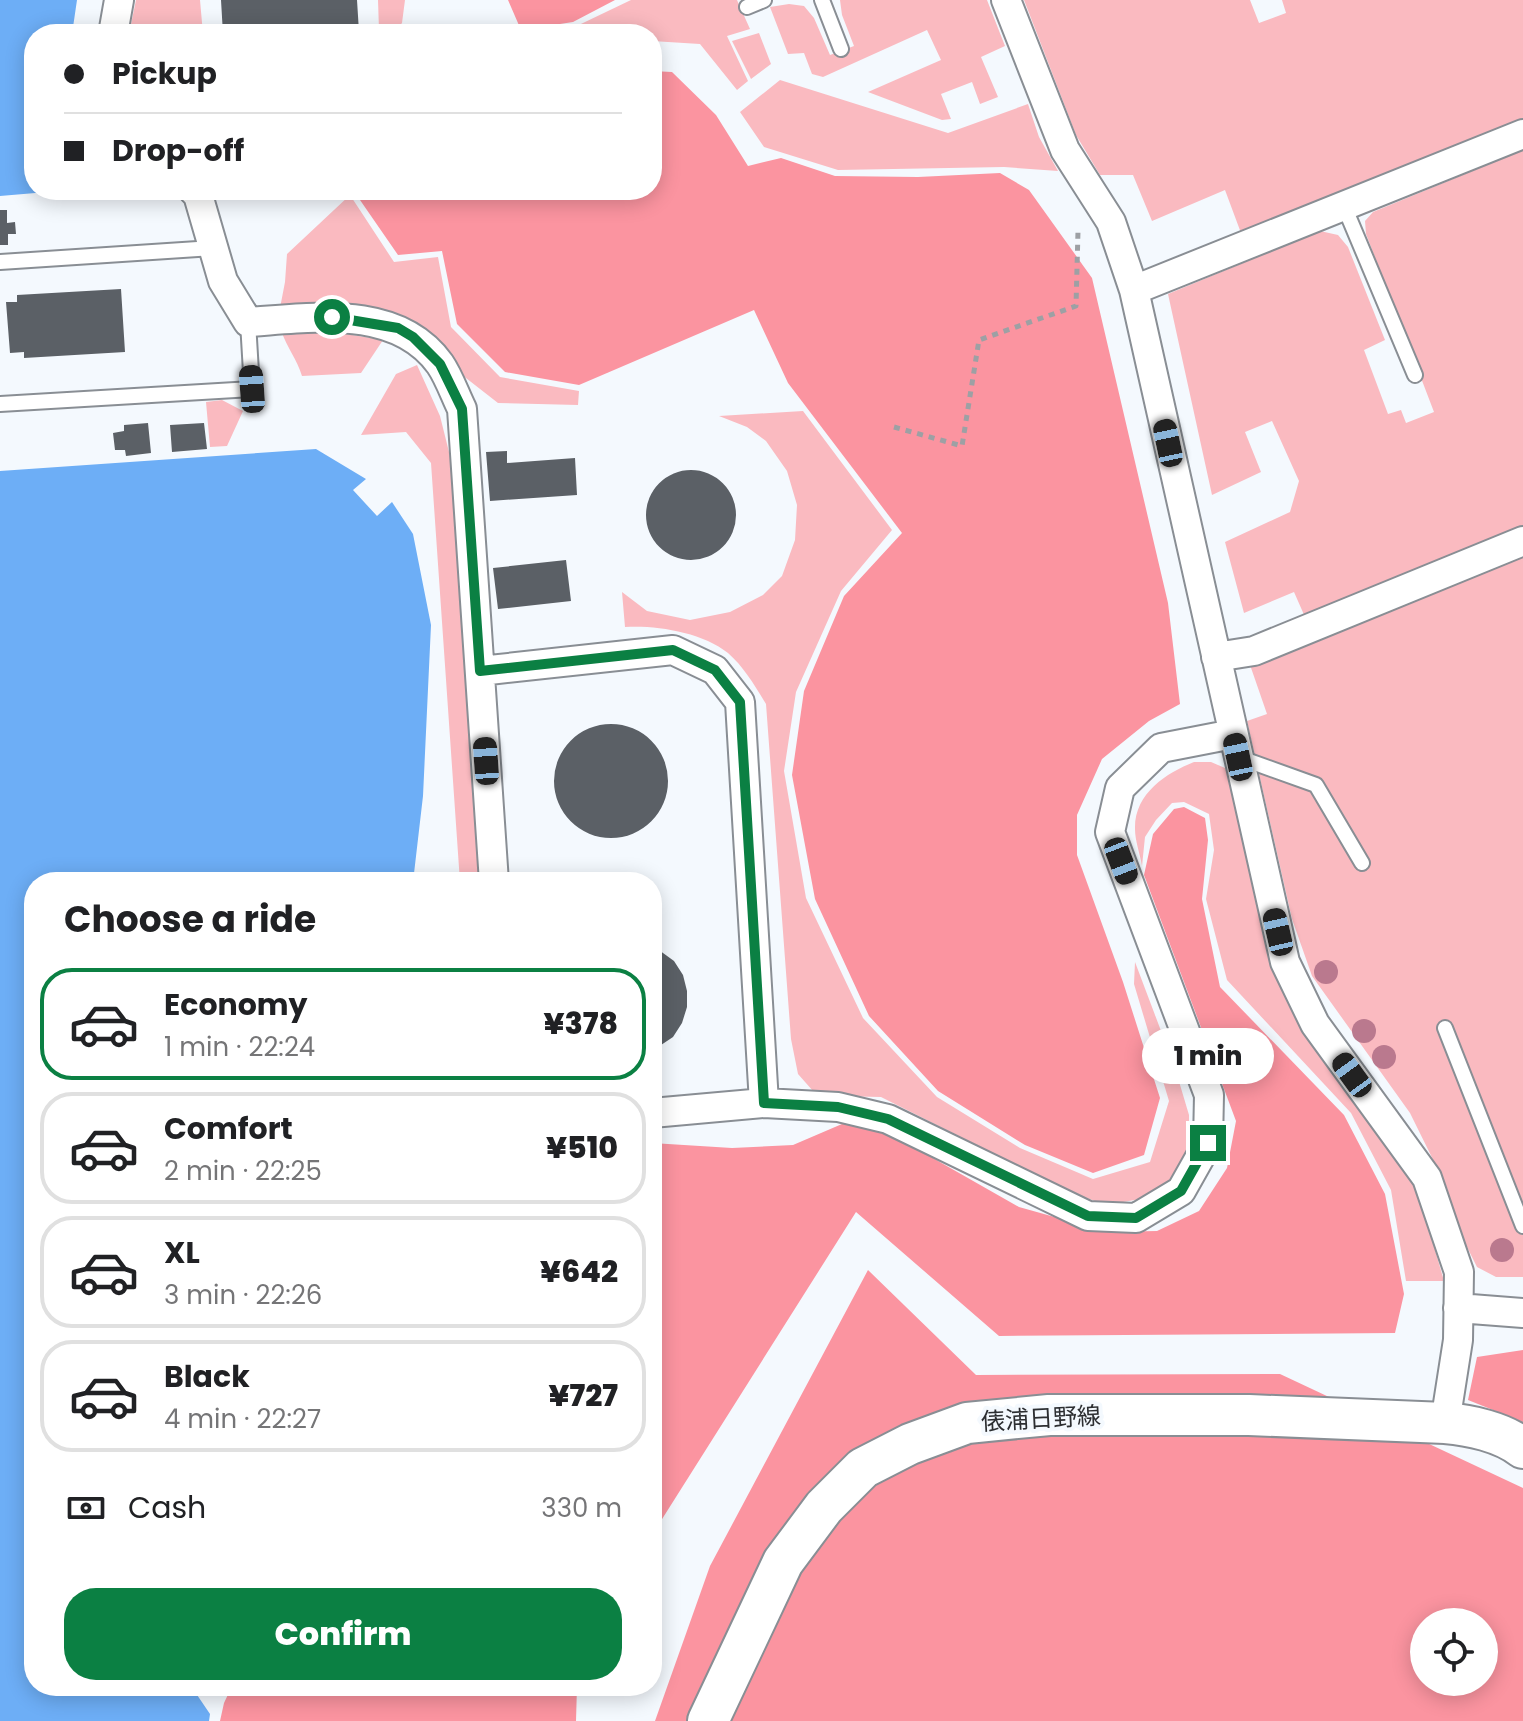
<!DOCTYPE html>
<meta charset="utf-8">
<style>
:root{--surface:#fff;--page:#f6f6f6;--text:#202124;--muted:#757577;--line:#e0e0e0;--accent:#0b8043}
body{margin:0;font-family:Poppins,"Noto Sans JP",sans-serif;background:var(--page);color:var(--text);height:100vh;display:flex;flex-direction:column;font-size:30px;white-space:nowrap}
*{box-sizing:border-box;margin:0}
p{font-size:26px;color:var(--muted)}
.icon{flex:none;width:44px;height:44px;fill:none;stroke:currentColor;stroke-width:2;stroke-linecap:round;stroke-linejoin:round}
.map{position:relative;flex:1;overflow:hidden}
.details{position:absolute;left:24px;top:872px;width:638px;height:824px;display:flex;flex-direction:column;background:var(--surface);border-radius:32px;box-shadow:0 4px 20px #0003}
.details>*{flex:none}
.top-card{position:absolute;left:24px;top:24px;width:638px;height:176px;border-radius:32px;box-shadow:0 4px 20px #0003;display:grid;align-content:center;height:176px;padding:0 40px;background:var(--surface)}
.fabs{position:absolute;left:1410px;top:1608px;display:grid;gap:16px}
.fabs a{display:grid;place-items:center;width:88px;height:88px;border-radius:50%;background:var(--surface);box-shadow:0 4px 20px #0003;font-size:40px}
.end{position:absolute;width:36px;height:36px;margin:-18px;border:10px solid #0b8043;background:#fff;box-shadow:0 0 0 4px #fff}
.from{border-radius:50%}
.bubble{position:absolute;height:56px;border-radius:28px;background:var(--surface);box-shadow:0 4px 20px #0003;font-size:26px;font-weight:800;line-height:56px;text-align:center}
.car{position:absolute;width:24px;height:48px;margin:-24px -12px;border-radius:10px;box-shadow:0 0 6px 2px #0007;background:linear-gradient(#222 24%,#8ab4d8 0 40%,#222 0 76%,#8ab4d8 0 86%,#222 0)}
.top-card b{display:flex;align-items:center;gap:28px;height:76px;font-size:30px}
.top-card b+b{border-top:2px solid var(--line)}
.top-card i{width:20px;height:20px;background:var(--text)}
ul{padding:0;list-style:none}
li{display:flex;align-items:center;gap:24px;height:112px;margin:0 16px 12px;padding:0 24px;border:4px solid var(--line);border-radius:32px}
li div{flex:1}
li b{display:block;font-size:30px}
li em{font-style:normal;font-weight:800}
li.current{border-color:var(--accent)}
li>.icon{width:72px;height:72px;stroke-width:1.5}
h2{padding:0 40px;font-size:36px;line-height:96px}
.pay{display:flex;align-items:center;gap:20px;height:88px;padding:0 40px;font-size:30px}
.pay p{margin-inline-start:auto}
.action{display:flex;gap:16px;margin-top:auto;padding:16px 40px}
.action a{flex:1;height:92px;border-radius:32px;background:var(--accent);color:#fff;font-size:32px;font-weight:800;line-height:92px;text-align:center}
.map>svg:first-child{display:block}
.green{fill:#fabac0}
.forest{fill:#fb94a0;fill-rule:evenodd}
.water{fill:#6daef6}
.building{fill:#5b6066}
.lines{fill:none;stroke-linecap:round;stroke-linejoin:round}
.service-casing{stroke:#898e94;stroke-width:18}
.minor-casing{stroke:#898e94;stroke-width:32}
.secondary-casing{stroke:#898e94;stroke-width:44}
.path{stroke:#9da0a4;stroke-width:5;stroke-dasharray:6 6;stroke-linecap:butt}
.service{stroke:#fff;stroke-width:14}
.minor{stroke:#fff;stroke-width:28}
.secondary{stroke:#fff;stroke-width:40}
.tree{fill:#ba798e}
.route{stroke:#0b8043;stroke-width:10}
.labels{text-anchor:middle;stroke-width:8;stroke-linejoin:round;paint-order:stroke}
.street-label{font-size:24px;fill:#2c2e31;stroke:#f4f9fe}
</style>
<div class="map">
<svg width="1523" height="1721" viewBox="0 0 1523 1721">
<rect width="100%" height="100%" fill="#f4f9fe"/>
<path class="green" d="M136,0H200L203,34H129Z
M378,0H405L402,23L393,34H375L379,30Z
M631,0H737L750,29L727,36L748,81L737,90L700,44L652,41V34H560Z
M840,0H987L1005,46L981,57L998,97L980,104L972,82L941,94L951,119L942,120L868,92L941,60L927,30L823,77L812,74L804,53L788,54L770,7L789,4L804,6L814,18L830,55L854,46L842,15Z
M1024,0H1250L1259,23L1286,13L1282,0H1523V120L1241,233L1225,190L1152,221L1133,175H1100L1076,135Z
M759,33L771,64L751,79L732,41Z
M780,80L948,133L1028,104L1039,137L1058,171L1004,167L838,170L764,147L740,112Z
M1523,150V528L1305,617L1294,592L1244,613L1225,542L1290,512L1299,481L1272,421L1245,432L1261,472L1212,495L1168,294L1320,231L1338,235L1348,247L1385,340L1364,350L1388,414L1401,410L1406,423L1434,412L1366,234L1365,221L1373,212Z
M350,195L394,262L438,257L451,327L500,377L579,391L578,405L498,403L448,364L429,336L280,308L285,282L287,254Z
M281,330L334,332L383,340L361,373L302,376C297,359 287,348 281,330Z
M417,365L440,416L451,460L480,882H460L431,463L406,432L361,435L396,374Z
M222,400L243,411L227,446L210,447L206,402Z
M803,411L892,530L841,591L796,692L784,771L806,898L863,1018L937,1097L1020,1148L1093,1179L1150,1162L1169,1101L1134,984L1135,962L1175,1068L1189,1115V1148L1172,1179L1146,1198L1106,1205L1070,1192L881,1097L834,1096L813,1091L798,1074L791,1039L766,704C755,686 744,667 728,653C702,632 656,625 625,627L622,592L647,611L690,620L730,612L763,595L782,576L795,540L797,505L787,471L766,441L747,427L719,416Z
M1523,552V1277H1496L1477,1267L1460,1233L1447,1188L1410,1113L1312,976L1292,919L1247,721L1267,714L1249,662Z
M1194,762H1211L1225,768L1236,794L1275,961L1416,1184L1444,1281H1406L1391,1190L1351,1113L1227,980L1206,899L1214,850L1209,814L1184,802L1172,803L1156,820L1145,837L1142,866C1140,854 1135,841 1135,829C1134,794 1166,773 1194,762Z"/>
<path class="forest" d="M508,0H615L573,22L521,30Z
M652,71L672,72L716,115L748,166L781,158L835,176L918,177L1000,173L1029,190L1092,278L1168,603L1180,704L1149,721L1102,759L1077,815V855L1123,982L1160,1098L1144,1155L1093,1173L1025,1145L938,1091L869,1016L815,899L792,775L804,691L844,596L902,533L788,383L754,310L579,385L505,372L457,324L442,251L398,255L360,200L371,190H652Z
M1184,807L1205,818L1208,840L1202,899L1220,987L1344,1115L1385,1194L1404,1294L1395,1333L999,1336L856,1212L652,1535V1143L732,1148L793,1145L849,1121L880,1128L1019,1207L1108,1232L1157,1231L1199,1211L1227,1168L1236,1121L1144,875L1153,834L1174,809Z
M868,1270L976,1375L1280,1374L1523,1488V1721H655L710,1566ZM1424,1622H1484V1682H1424Z
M1523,1350V1422L1468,1400L1477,1357Z
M232,1686H577L576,1721H220L224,1703Z"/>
<path class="water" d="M0,0H77L72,34H34V190L47,192L0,196Z
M316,449L366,479L353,490L377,516L392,502L413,534L431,625L423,796L413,882H34V1686H191L210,1714L209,1721H0V471Z"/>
<path class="building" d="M221,0H357L359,32L223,34Z
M0,210H7V223L15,222L16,234H8V245H0Z
M121,289L125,352L24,358V352L10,353L6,302H17V295Z
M148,423L151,453L126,456L125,450H115L113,433L124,431V425Z
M204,423L207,449L172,452L170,425Z
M507,451V463L575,458L577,495L490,501L486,452Z
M646 515a45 45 0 1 1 90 0a45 45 0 1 1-90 0Z
M566,560L571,601L498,609L493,568Z
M554 781a57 57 0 1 1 114 0a57 57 0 1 1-114 0Z
M652,945L674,961L683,975L687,991V1007L682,1023L673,1037L652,1051Z"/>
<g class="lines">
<g class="service-casing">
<path id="service" d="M822,0L841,49
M747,7L764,0
M1344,206L1415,375
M0,262L213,248
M0,404L252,389L248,322
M1238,757L1316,785L1362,863
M1445,1028L1523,1226"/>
</g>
<g class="minor-casing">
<path id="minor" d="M1006,0L1065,150L1111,222L1134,290L1285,962L1315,1024L1427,1178L1459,1272L1458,1340L1445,1423
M113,34L119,0
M193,190L198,195L223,281L248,322C312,318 397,304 440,364C449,377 455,395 462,409L494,882
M1134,290L1523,134
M1216,657L1254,651L1523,541
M480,671L673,650L715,670L740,702L764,1103
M652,1113L764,1103L838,1107L888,1119L1088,1216L1136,1218L1181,1191L1208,1143L1209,1095L1110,832L1120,788L1161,748L1233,734
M1458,1308L1523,1313"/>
</g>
<g class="secondary-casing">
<path id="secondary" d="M708,1721L783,1562L824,1507L863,1468L910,1444L967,1423L1049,1415H1249L1445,1423C1470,1425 1502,1432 1523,1448"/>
</g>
<path class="path" d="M894,427L962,446L979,340L1076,306L1078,231"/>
<use href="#service" class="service"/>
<use href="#minor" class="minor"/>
<use href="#secondary" class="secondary"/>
</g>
<g class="tree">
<circle cx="1326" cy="972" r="12"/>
<circle cx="1364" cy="1031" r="12"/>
<circle cx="1384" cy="1057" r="12"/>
<circle cx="1502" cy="1250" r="12"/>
</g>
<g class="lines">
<path class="route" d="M332,317L398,328L413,337L440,364L462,409L480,671L673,650L715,670L740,702L764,1103L838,1107L888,1119L1088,1216L1136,1218L1181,1191L1208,1143"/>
</g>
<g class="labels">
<g class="street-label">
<text transform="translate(1041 1419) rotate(-3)" y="8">俵浦日野線</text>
</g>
</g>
</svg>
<div class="fabs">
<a><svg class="icon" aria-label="locate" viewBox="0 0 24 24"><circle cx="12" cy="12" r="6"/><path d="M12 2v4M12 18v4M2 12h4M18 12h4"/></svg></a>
</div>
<i class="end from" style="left:332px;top:317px"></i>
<i class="end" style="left:1208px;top:1143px"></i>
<div class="bubble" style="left:1142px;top:1028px;width:132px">1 min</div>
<i class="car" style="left:252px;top:389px;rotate:356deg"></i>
<i class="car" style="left:1168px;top:443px;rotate:348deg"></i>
<i class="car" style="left:1238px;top:757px;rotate:348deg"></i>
<i class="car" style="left:486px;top:761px;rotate:356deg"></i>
<i class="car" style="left:1121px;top:861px;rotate:159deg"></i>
<i class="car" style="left:1278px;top:932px;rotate:347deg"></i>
<i class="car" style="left:1352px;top:1075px;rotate:324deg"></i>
<div class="top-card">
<b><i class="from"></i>Pickup</b>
<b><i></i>Drop-off</b>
</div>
<section class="details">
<h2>Choose a ride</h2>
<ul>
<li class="current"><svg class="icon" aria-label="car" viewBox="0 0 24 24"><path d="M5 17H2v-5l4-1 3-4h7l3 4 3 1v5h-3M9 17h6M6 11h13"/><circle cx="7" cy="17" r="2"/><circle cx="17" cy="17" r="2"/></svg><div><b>Economy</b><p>1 min · 22:24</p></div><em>¥378</em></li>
<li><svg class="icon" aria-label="car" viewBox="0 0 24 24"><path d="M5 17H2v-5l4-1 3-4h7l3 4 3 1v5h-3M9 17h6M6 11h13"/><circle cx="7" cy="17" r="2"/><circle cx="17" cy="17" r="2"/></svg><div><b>Comfort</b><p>2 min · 22:25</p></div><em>¥510</em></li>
<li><svg class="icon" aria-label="car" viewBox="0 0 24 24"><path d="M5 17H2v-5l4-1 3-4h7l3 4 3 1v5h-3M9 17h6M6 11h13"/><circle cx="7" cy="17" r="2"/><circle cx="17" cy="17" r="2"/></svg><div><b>XL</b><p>3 min · 22:26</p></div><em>¥642</em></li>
<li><svg class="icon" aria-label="car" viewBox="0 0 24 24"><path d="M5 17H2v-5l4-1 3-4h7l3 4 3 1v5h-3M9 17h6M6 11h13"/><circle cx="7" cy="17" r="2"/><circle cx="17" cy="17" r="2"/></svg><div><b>Black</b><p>4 min · 22:27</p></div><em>¥727</em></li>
</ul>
<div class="pay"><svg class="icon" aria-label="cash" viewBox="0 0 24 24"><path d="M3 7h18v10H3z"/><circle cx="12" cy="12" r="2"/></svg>Cash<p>330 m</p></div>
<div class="action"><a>Confirm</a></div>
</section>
</div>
